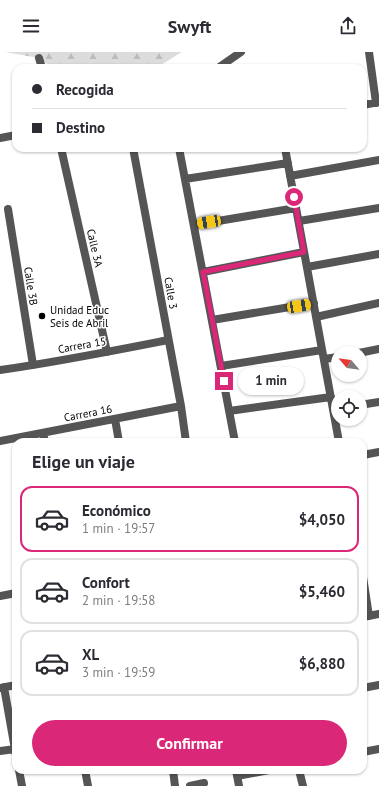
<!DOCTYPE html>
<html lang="es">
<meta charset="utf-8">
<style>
:root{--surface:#fff;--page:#f2f2f3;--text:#2b2b33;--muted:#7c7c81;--line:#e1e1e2;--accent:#db2777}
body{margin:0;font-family:"PT Sans",sans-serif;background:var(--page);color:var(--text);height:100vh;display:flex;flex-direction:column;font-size:15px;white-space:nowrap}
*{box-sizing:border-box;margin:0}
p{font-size:13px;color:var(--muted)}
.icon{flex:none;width:22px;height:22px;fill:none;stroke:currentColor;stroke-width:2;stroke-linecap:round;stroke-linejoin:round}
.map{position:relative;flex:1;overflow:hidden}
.side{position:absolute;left:12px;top:386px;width:355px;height:336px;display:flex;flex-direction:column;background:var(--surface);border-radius:12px;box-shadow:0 1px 3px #0004}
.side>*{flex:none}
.top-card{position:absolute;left:12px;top:12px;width:355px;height:88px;border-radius:12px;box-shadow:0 1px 3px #0004;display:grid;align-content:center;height:88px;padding:0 20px;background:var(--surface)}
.needle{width:26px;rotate:298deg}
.buttons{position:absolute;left:331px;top:294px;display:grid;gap:8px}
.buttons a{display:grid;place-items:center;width:36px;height:36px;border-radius:50%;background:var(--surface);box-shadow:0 1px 3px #0004;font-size:20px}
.end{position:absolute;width:18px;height:18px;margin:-9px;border:5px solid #db2777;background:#fff;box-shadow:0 0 0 2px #fff}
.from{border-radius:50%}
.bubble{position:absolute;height:28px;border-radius:14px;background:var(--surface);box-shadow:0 1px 3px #0004;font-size:13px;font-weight:700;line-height:28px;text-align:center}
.car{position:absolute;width:12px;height:24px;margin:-12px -6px;border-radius:5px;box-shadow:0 0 3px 1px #0007;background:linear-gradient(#f5c518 24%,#345 0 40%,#f5c518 0 76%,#345 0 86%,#f5c518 0)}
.top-card b{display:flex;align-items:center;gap:14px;height:38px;font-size:15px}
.top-card b+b{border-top:1px solid var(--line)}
.top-card i{width:10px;height:10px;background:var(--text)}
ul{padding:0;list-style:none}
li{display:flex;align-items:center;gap:12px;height:66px;margin:0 8px 6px;padding:0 12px;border:2px solid var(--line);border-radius:12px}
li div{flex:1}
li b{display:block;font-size:15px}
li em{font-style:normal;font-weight:700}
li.on{border-color:var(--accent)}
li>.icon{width:36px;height:36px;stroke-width:1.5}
h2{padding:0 20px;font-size:18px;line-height:48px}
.cta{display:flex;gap:8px;margin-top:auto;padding:8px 20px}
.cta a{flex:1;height:46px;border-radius:24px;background:var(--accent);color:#fff;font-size:16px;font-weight:700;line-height:46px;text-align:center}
header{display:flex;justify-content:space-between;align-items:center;height:52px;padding:0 20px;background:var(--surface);font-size:18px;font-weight:700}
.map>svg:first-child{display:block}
.forest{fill:url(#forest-firs)}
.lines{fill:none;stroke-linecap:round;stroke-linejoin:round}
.street{stroke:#555;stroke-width:8}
.route{stroke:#db2777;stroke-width:5}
.poi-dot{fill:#000;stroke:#fff;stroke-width:1.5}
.labels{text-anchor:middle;stroke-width:3;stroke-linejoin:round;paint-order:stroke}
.street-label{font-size:11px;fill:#000;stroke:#fff}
.poi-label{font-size:11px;fill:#000;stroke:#fff;text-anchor:start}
</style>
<header><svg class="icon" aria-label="menu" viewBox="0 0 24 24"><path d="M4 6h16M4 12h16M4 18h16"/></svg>Swyft<svg class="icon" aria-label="share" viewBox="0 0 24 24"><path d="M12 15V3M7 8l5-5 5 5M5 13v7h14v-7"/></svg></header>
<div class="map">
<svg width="379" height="734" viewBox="0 0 379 734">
<defs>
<pattern id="forest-firs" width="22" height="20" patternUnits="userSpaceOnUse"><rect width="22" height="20" fill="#dcdcdc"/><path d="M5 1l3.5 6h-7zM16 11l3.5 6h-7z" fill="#bbb"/></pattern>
</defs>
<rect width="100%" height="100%" fill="#fff"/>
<path class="forest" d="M5,0H182L156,16H53L39,6Z"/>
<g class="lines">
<path class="street" d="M369,0L376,51
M39,6L42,16
M218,16L241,0
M363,53L379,50
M0,86L16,83
M61,96L107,300
M133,96L181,354L186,390
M179,96L235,390
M285,96L339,390
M290,124L379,108
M185,127L288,111
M8,157L33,313
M299,169L379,156
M194,173L296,156
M307,215L379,202
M203,220L304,200
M316,265L379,251
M212,268L314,251
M359,301L379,297
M324,307L338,305
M221,314L322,298
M0,318C57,310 112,299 168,288
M360,353L379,350
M229,359L331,345
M115,367L119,390
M43,381L45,390
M0,389L181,354
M363,403L379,400
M363,525L369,564
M0,544L16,541
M363,565L379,562
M4,635L16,703
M0,636L16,633
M363,636L379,633
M0,699L15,697
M363,700L379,697
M19,718L22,734
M85,718L88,734
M173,718L175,734
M236,718L239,734
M299,718L303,734
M237,724L269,718
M190,734L204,731"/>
</g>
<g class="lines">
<path class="route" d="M224,329L203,220L304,200L294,145"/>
</g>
<circle class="poi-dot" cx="42" cy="264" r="4"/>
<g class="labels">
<g class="street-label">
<text transform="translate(95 196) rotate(77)" y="4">Calle 3A</text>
<text transform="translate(31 234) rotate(81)" y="4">Calle 3B</text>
<text transform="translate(171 241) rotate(80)" y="4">Calle 3</text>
<text transform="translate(82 293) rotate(-10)" y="4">Carrera 15</text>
<text transform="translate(88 361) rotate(-11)" y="4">Carrera 16</text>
</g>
<g class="poi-label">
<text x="50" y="262">Unidad Educ<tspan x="50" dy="13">Seis de Abril</tspan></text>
</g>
</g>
</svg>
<div class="buttons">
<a><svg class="needle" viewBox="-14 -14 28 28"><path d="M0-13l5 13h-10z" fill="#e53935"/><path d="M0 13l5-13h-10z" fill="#7c7c81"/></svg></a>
<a><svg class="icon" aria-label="locate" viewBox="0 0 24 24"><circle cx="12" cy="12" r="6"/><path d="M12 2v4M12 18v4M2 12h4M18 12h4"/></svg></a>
</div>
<i class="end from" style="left:294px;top:145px"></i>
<i class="end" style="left:224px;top:329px"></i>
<div class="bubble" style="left:238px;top:315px;width:66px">1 min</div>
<i class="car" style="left:209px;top:170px;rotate:261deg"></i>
<i class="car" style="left:299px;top:254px;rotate:81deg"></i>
<div class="top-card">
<b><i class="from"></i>Recogida</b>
<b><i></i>Destino</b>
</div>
<section class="side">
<h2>Elige un viaje</h2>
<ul>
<li class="on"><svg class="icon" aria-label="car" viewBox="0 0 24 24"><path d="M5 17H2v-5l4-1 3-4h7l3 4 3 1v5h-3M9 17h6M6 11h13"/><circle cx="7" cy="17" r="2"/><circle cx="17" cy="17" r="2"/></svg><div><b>Económico</b><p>1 min · 19:57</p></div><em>$4,050</em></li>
<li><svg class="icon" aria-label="car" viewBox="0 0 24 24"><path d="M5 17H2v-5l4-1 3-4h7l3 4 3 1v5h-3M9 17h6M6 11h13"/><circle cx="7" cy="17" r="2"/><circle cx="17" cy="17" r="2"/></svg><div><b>Confort</b><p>2 min · 19:58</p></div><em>$5,460</em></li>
<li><svg class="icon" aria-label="car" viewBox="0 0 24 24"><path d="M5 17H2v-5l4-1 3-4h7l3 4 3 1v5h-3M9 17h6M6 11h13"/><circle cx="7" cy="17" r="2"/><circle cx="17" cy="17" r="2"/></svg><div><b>XL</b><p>3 min · 19:59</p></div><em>$6,880</em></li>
</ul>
<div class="cta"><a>Confirmar</a></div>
</section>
</div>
